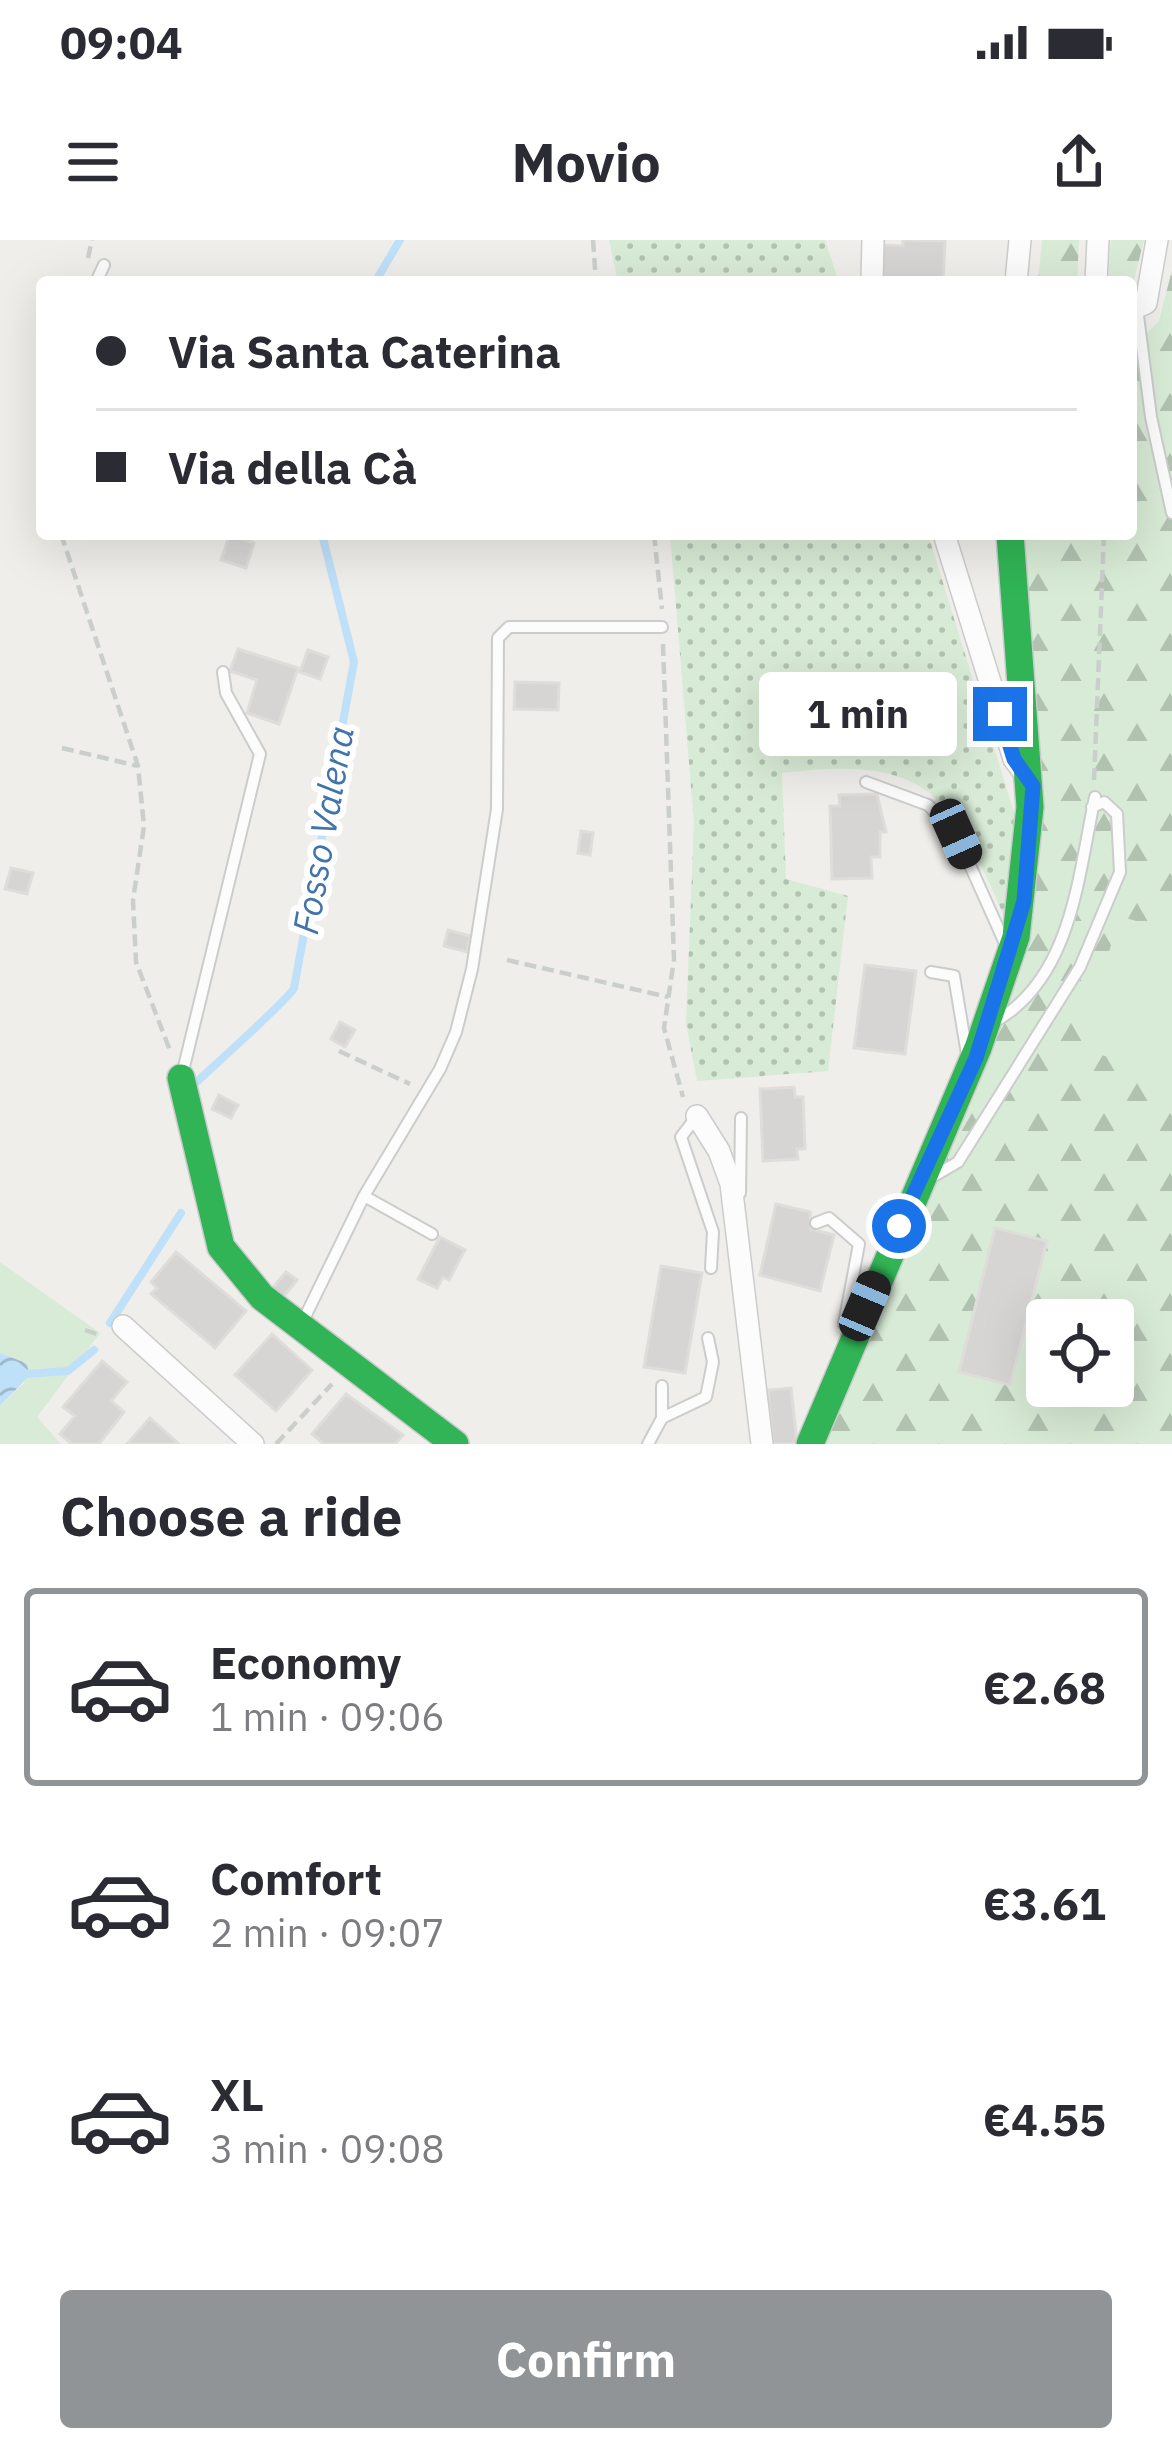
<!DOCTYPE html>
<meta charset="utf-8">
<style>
:root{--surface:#fff;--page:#f7f7f7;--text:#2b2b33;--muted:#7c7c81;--line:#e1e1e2;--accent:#919496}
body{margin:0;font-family:"IBM Plex Sans",sans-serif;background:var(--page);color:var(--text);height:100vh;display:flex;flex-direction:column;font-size:45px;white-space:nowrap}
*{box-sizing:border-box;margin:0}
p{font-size:39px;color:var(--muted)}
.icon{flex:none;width:66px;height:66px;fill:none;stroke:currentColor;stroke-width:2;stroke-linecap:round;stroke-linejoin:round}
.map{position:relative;height:1204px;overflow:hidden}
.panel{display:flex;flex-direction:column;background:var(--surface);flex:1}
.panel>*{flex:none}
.hud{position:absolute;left:36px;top:36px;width:1101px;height:264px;border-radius:12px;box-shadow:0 12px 48px #0002;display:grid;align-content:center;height:264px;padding:0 60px;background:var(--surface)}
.tools{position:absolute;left:1026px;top:1059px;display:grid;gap:24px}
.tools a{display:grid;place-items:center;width:108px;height:108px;border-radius:12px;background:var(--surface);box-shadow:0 12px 48px #0002;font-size:60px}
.end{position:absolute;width:54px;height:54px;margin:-27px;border:15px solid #1a73e8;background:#fff;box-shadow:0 0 0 6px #fff}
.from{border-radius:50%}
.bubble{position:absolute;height:84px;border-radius:12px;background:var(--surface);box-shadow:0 12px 48px #0002;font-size:39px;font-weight:800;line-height:84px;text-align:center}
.car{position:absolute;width:36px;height:72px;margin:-36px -18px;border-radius:15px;box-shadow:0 0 9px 3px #0007;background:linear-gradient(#222 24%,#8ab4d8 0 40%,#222 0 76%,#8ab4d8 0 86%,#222 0)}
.hud b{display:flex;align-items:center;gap:42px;height:114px;font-size:45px}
.hud b+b{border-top:3px solid var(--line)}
.hud i{width:30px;height:30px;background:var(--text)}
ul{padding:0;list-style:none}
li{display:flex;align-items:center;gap:36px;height:198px;margin:0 24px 18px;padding:0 36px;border:6px solid transparent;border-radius:12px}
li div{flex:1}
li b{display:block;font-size:45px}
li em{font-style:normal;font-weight:800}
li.active{border-color:var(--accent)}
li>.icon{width:108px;height:108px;stroke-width:1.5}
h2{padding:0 60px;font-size:54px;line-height:144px}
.cta{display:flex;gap:24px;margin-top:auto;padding:24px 60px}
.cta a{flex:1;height:138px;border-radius:12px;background:var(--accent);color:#fff;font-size:48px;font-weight:800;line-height:138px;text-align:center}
.status{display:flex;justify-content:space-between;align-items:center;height:84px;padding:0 60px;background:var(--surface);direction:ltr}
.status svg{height:33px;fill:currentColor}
header{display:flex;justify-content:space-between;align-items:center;height:156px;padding:0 60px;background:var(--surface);font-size:54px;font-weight:800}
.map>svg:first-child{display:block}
.grass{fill:url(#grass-dots)}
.forest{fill:url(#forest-firs);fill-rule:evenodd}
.green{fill:#d8ebd6}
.water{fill:url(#water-waves)}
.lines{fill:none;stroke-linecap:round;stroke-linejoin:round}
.stream{stroke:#bfe0f9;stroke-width:8}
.building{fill:#d6d5d3;stroke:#deddd9;stroke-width:3}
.lane-casing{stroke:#cbcccc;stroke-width:14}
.street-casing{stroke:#cbcccc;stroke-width:24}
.fast-casing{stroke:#cacacb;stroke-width:30}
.path{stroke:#cacfcc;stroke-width:4.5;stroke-dasharray:12 6;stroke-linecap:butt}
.lane{stroke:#fdfcfc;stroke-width:10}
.street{stroke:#fdfcfc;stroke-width:21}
.fast{stroke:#30b455;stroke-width:27}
.route{stroke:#1a73e8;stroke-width:15}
.labels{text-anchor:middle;stroke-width:12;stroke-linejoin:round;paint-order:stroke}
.water-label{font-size:36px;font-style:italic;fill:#4174aa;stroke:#fff}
</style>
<div class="status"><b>09:04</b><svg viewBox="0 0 49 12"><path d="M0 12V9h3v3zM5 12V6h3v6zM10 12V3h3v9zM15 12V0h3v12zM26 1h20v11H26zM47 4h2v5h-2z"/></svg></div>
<header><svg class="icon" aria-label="menu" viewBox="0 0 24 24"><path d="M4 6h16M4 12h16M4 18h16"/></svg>Movio<svg class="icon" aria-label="share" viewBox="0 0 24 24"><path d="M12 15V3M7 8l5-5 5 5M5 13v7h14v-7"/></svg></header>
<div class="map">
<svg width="1172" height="1204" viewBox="0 0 1172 1204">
<defs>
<pattern id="grass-dots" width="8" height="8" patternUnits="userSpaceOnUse" patternTransform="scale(3)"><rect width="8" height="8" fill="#d8ebd6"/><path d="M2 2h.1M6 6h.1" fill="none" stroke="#b2c2b1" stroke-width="1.8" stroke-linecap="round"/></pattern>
<pattern id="forest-firs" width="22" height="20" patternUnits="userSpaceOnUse" patternTransform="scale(3)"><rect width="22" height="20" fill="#d8ebd6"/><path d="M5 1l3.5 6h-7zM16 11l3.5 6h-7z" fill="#b2c2b1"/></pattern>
<pattern id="water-waves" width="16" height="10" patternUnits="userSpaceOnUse" patternTransform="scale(3)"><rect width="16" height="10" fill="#bfe0f9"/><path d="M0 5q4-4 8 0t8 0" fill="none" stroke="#9eb9cd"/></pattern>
</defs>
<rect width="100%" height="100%" fill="#efeeea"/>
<path class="grass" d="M609,0H825L839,42H618Z
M670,294H928L1016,579L1008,685C953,557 932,514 782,533L786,639L848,656L828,831L697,841L686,783L694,583Z"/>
<path class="forest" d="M1042,0H1079L1077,42H1038Z
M1111,0H1144L1131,53V42L1108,38Z
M1172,30V1204H820L913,998L1030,673L1022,294H1131V98L1139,101L1159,81ZM1047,1080H1113V1146H1047Z"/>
<path class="green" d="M1120,676L1172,692V837L1079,808Z
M0,1022L100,1093L37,1177L61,1204H0V1166L24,1143L26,1123L0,1113Z"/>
<path class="water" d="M0,1113L26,1123L30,1135L0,1166Z"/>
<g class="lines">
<path class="stream" d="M375,42L400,0
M191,847C207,832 290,758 294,748L354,422L322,294
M110,1083L181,973
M25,1134L68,1131L94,1110"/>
</g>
<path class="building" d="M903,0L945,1L943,42H881L882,5L903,6Z
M230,294L254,303L246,328L221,320Z
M238,409L298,428L279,484L247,473L257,440L230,431Z
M308,410L328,417L320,439L300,432Z
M515,442L559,443L558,470L514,469Z
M877,554L886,592H880V617H871L872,638L832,639L830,566H840L839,555Z
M581,591L593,593L590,615L578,613Z
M11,628L33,633L27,654L5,649Z
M448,690L470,696L467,712L444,706Z
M865,725L916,731L905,814L854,808Z
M340,782L355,790L345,807L331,799Z
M794,847L795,857H803L805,909H797L798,919L763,921L760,849Z
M219,855L238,865L231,878L212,869Z
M776,964L810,972L811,989L834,995L820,1051L760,1035Z
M995,988L1047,1001L1010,1145L959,1132Z
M440,997L465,1010L449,1040L443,1037L437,1048L418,1039Z
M176,1012L246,1071L215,1108L151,1054L157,1048L151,1042Z
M661,1026L702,1033L685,1133L644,1127Z
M286,1032L297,1040L281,1060L270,1051Z
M272,1094L312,1130L276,1171L235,1135Z
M102,1121L127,1142L111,1161L124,1172L99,1204H72L60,1194L75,1176L63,1167Z
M791,1148L797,1204H773L768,1150Z
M346,1154L403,1195L395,1204H324L312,1194Z
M150,1178L178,1203L177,1204H127Z"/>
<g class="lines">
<g class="lane-casing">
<path id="lane" d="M96,42L104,25
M1137,68L1151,177L1172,273
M866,542L928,565L956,594L1007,708
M931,732L954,736L967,814
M996,781C1072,737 1078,636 1095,557
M182,835L260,514L226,453L223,432
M697,876L681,897L713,992L711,1028
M929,939L958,922L1080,727L1120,632L1117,574L1104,562L1092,567
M740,953L741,878
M364,956L432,994
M816,983L829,978L859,1004L844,1084
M302,1083L364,956L440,829L456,792L472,729L497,569L498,398L509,387H662
M662,1178L706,1157L713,1122L708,1098
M648,1204L662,1178V1146"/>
</g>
<g class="street-casing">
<path id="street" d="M872,42L873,0
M1016,42L1020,0
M1096,42L1098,0
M1131,70L1146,63L1157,0
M944,294L1014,519L1026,535
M697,876L719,911L731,944L762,1204
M123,1086L253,1204"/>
</g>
<g class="fast-casing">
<path id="fast" d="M181,838L221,1007L262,1057L455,1204
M810,1204L978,808L1016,697L1030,567L1010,294"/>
</g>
<path class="path" d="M593,0L596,42
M88,18L92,0
M61,294L138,526L144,586L133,660L136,722L171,813
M654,294L662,369
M663,404L674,719L664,788L683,857
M62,508L138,526
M1094,540L1104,294
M507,720L668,757
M339,811L410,844
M85,1090L102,1096
M276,1204L332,1144"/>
<use href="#lane" class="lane"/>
<use href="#street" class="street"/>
<use href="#fast" class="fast"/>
</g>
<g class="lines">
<path class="route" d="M899,986L976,818L1009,711L1024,661L1033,546L1014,519L1000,474"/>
</g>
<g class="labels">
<g class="water-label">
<text transform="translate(323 590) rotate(-80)" y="13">Fosso Valena</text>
</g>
</g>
</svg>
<div class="tools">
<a><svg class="icon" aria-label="locate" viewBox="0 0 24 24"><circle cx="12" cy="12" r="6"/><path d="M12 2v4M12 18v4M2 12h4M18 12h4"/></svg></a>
</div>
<i class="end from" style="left:899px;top:986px"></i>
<i class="end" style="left:1000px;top:474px"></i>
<div class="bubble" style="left:759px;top:432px;width:198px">1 min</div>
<i class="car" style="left:956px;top:594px;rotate:156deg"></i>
<i class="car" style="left:865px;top:1066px;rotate:23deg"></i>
<div class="hud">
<b><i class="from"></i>Via Santa Caterina</b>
<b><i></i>Via della Cà</b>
</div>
</div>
<section class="panel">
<h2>Choose a ride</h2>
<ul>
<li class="active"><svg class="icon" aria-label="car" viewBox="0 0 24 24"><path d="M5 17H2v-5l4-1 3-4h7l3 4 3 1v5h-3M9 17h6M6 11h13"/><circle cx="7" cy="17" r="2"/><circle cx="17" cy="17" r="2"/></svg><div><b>Economy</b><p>1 min · 09:06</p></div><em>€2.68</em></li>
<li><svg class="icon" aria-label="car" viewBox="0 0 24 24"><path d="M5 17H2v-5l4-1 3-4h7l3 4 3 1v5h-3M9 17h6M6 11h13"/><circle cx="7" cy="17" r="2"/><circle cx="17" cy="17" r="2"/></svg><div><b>Comfort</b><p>2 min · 09:07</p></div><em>€3.61</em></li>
<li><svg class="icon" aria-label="car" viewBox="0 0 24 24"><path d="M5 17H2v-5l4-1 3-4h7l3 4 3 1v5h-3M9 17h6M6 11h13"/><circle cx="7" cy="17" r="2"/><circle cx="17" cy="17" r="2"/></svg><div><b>XL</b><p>3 min · 09:08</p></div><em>€4.55</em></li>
</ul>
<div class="cta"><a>Confirm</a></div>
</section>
